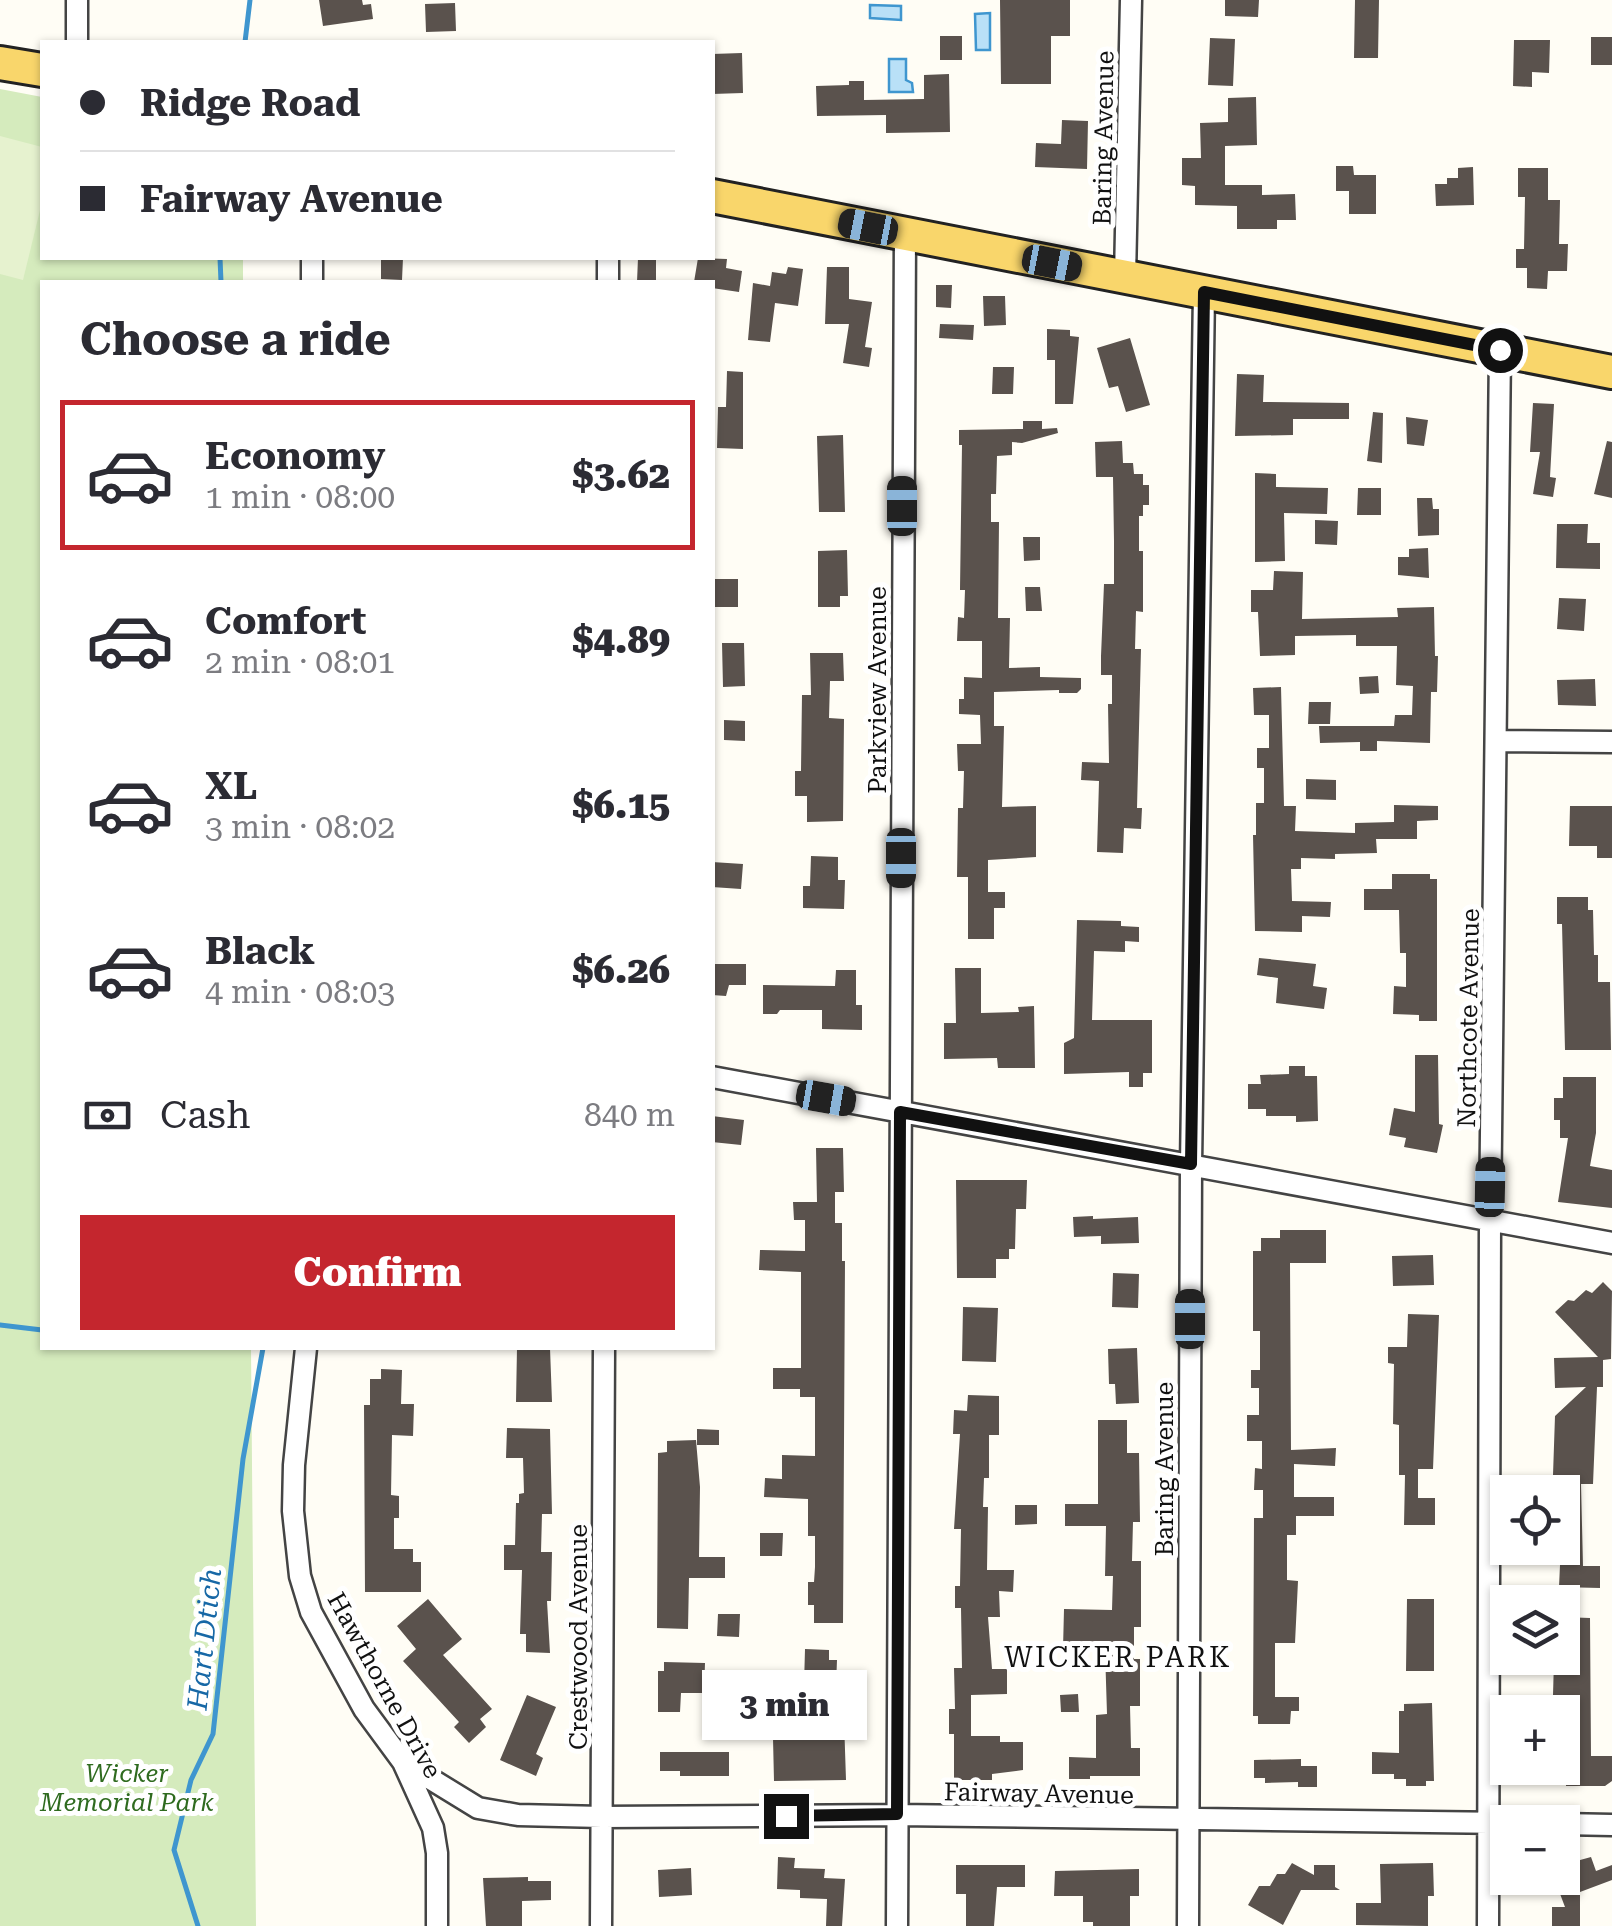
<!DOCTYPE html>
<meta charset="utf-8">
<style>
:root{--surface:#fff;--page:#f7f7f7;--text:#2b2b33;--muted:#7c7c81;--line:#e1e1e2;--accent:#c4262e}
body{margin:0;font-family:"Roboto Serif",serif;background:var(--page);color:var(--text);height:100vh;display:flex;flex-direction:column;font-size:38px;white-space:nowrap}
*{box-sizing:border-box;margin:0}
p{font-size:32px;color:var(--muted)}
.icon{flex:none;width:55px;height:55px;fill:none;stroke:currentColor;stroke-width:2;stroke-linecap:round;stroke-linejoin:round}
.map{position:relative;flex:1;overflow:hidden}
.details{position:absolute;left:40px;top:280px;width:675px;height:1070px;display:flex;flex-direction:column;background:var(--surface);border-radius:0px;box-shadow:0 2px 8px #0004}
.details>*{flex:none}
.guide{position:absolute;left:40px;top:40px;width:675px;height:220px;border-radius:0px;box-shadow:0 2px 8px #0004;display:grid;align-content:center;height:220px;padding:0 40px;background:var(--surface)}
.tools{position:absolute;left:1490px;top:1475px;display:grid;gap:20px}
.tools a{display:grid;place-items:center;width:90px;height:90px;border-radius:0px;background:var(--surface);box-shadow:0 2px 8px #0004;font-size:50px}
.end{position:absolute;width:45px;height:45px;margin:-22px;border:12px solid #111;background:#fff;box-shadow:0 0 0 5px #fff}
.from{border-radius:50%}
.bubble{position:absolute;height:70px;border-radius:0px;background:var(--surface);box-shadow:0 2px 8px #0004;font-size:32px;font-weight:800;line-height:70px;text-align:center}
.car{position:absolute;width:30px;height:60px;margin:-30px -15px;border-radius:12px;box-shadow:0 0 8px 2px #0007;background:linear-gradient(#222 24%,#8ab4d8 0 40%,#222 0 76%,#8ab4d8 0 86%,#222 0)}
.guide b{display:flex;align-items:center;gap:35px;height:95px;font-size:38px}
.guide b+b{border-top:2px solid var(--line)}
.guide i{width:25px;height:25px;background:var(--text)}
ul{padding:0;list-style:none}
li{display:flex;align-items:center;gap:30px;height:150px;margin:0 20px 15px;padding:0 20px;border:5px solid transparent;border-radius:0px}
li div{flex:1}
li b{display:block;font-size:38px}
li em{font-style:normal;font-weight:800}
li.selected{border-color:var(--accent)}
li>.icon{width:90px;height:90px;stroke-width:1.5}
h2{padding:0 40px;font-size:45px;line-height:120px}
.pay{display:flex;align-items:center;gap:25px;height:110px;padding:0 40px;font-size:38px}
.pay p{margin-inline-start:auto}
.action{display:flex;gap:20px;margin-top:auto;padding:20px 40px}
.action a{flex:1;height:115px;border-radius:0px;background:var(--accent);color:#fff;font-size:40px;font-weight:800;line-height:115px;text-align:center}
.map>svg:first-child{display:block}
.green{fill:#d5ebbd}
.pitch{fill:#e6f2cf}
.water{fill:#b9e0f7;stroke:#3f96cf;stroke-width:2.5}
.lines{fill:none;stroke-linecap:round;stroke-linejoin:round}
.stream{stroke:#3f96cf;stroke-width:5}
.building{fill:#5a524d}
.minor-casing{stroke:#444;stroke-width:25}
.primary-casing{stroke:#222;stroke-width:38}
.minor{stroke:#fff;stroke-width:20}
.primary{stroke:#f9d66b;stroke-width:32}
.route{stroke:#111;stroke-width:12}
.labels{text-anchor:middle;stroke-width:10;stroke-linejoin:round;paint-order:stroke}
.street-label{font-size:25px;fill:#111;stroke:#fff}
.park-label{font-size:25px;font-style:italic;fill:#2f6b1f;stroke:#fff}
.water-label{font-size:28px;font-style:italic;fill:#1768a6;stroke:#fff}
.neighbourhood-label{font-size:28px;letter-spacing:2.5px;fill:#111;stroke:#fff}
</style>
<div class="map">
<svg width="1612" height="1926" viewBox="0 0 1612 1926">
<rect width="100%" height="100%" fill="#fffdf5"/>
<path class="green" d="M0,89L42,97V258H243V282H42V1348H251L256,1926H0Z"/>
<path class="pitch" d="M0,136L42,147V202L23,280L0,274Z"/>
<path class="water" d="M870,5L901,6V20L870,18Z
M990,13V50H976L975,14Z
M889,59H906V80L912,83L913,92H889Z"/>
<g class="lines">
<path class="stream" d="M245,42L250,0
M220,258L221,282
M0,1325L42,1330
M198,1926L174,1850L191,1780L213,1734L243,1459L263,1348"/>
</g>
<path class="building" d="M319,0H362L363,5L371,4L373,19L323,26Z
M1000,0H1070V36H1051V84H1001Z
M1225,0H1259L1258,17L1225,16Z
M1355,0H1379L1378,58H1354Z
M455,3L456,31L426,32L425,4Z
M940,36H962V60H940Z
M1591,37H1612V65H1591Z
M1210,38L1235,39L1233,86L1208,85Z
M1514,40H1550L1549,73L1532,72V87L1513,86Z
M742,53L743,93L712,94V54Z
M949,74L950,132L886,133V115L817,116L816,86L849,85V81H864V100L924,99V75Z
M1256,97L1257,145L1225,146V185H1262V195L1295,194L1296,220H1277V229H1237V206L1195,205V186L1182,185V158H1201L1200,123L1228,122V98Z
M1062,120L1088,121L1087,169L1035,167L1036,143L1061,144Z
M1336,166H1353L1354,175H1376V214H1349V191H1336Z
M1473,167L1474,205L1436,206L1435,184H1447V178H1458V168Z
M1518,168H1548V200H1560L1559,244H1568L1567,271H1548L1547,289L1527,288V268H1516V249H1524L1525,197H1518Z
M381,258H403L402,280L381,279Z
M638,258H656V282H637Z
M698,258L727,259L726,268L742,271L739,292L712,288V282H694Z
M788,267L803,269L798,306L775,303L770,342L748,340L753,283L770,286L772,272L786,274Z
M827,267H849V299L872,302L865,347L872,348L869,367L843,363L849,324H825Z
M936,285H952L951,308L936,307Z
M983,296H1005L1006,325L984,326Z
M940,324L974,325L973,340L939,338Z
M1047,329L1070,330V336L1079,337L1073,404H1055V360H1047Z
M1130,338L1150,405L1126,412L1118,386L1109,388L1097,348Z
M993,367H1014L1013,394H992Z
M727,371L743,372V449L717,448L718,407H726Z
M1237,374L1264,375L1263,402L1349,403V419H1293V435L1235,436Z
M1533,403L1554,404L1550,477L1556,478L1553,497L1533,494L1540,452H1530Z
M1373,412L1383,413L1382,463L1367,461Z
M1406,417L1428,420L1424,446L1407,444Z
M1023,421H1042V429L1057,428L1058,433L1022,443L1012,442V455L997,456L996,494H991V522H999L998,618H1010L1009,668L1040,667V677L1081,678V689L1077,693H1059V690L994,692V726H1004L1002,807L1036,806V857L988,860V892H1005V908H994V939H968V877H957L958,808H963L964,771H958L957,744H981L980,715L959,714V699H964V677L982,678V641H957L958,617L964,618L965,590H960L962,445H959V430L1023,429Z
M843,435L845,512H819L817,436Z
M1122,441L1123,463H1133L1134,474H1143V485H1149V505H1143V516H1139V551H1143V612L1136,611L1135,649H1141L1137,808H1142L1141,829L1124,828L1123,853L1097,852L1099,781L1081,780L1082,762L1109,763L1108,704H1112V675H1101V656L1104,584H1114V541L1113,477H1096L1095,442Z
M1607,441L1612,442V498L1594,494Z
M1255,473L1276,474V487L1328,488L1327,514L1284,513L1285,561L1255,562Z
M1358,488H1381V515H1357Z
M1417,498H1432L1433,509H1439V535L1418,536Z
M1315,520L1338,521L1337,545L1315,544Z
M1557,524H1588L1587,543H1600V569L1556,568Z
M1023,537H1040V560L1024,561Z
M1428,548L1429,578L1398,575V557H1409V549Z
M847,550L848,596H840V607H818V551Z
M1274,571L1303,572L1302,619L1398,617L1397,608L1434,607L1435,656H1438L1437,692H1431L1430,743L1377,741V751H1360V742L1320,743L1319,726H1394L1395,715H1412L1413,686L1396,685L1397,646H1356V635L1295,636V655L1260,656L1258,612H1251V590H1273Z
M712,579H738V607H712Z
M1025,587H1040L1042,611H1026Z
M1559,598L1586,599L1584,631L1557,629Z
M722,643H744L745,686L723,687Z
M810,653H843L844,681H830L829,718L844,719L843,821L807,822V796H795V771H801L802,695H811Z
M1378,676L1379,693L1360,694L1359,677Z
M1595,679L1596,706L1558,705L1557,680Z
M1281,687L1284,806H1296L1295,831L1355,833V823L1394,822V805L1438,806V820L1417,821V839H1376L1377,853L1335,854V859L1301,858V869H1291L1292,901L1331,902L1330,917L1302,916V932L1255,931L1253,835H1256V803H1264V768H1257V748H1269V715H1254L1253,688Z
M1309,702H1331L1330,724H1308Z
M724,720L745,721V741L724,740Z
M1306,779L1336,780V800L1306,799Z
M1570,806H1612V858H1597V846H1569Z
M811,856L838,857V880H845L844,909L803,908V886H810Z
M712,862L743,864L741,889L712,887Z
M1392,874H1430V879H1437V1021H1419V1015L1393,1014L1394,986L1406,987V953H1400L1399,910H1364V889H1392Z
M1557,897H1588V910H1593L1594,955H1598V982H1610L1611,1050H1565L1562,924H1557Z
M1077,920L1121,921V926L1139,927V942L1125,941V952L1094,951L1092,1020H1152V1073H1143V1087H1129V1072L1064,1074V1043L1074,1038Z
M1259,958L1316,964L1313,986L1327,988L1324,1009L1276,1003L1278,978L1257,975Z
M712,964H746V985H729L726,996L712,995Z
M955,968H981V1013L1019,1012L1018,1007L1034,1006L1035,1068H998L997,1058L944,1059V1023H956Z
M836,970H856V1005H862V1030L822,1029V1010H780L777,1014H763V985L835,986Z
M1415,1055H1438L1439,1124L1443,1125L1437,1153L1404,1147L1406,1138L1389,1135L1394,1108L1415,1112Z
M1289,1066H1305V1076H1317L1318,1121L1296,1122V1116H1266V1109H1248V1084H1261L1260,1075L1289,1074Z
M1563,1077H1596V1133L1590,1166L1612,1170V1208L1558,1202L1568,1138H1560V1120H1554V1098H1563Z
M712,1116L744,1120L741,1145L712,1142Z
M816,1148H843L844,1192H835V1223H842V1261H845L843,1623H814V1605H808V1582H814L815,1567V1536H808V1499L764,1497L765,1478L782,1479V1455L815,1456V1397H800V1389H773V1368H801V1272L759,1270L760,1250L805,1251V1220H794L793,1202H817Z
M956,1180H1027L1026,1209H1016L1015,1249H1009V1259H996V1278H957Z
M1093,1216V1219L1138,1217L1139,1243L1101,1244V1236L1074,1237L1073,1217Z
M1280,1230H1326V1263H1290L1291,1450L1336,1448L1335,1466L1294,1464V1497H1334V1516H1296V1535H1287V1580L1298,1581L1295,1643H1275V1697H1299V1711H1291L1290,1724H1258V1716H1253L1254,1518H1263V1490H1254L1255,1468L1262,1469V1441H1247V1415H1259V1388H1251V1370H1260V1331H1253V1251H1261V1238H1280Z
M1433,1255L1434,1285L1393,1286L1392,1256Z
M1113,1273L1139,1274L1138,1308L1112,1307Z
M1603,1282L1612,1291L1611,1359L1603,1360V1387H1597L1593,1484H1581L1583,1566H1600V1588L1559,1587L1560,1565H1562L1563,1483H1558V1476L1553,1475L1555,1416L1586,1387L1555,1388L1554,1358L1598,1357L1555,1312L1568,1300L1574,1301L1586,1290L1592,1293Z
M963,1307L998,1308L996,1362L962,1361Z
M1408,1314L1439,1315L1433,1469H1418V1498H1435V1525H1404L1405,1475H1399V1425L1393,1424L1394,1364L1388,1363V1347H1407Z
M517,1348H550L552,1402H516Z
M1137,1348L1139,1403L1116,1404L1115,1384H1109L1108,1349Z
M381,1369L402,1370L401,1404H414L413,1436L392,1435L391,1495L399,1496V1518H394V1549H413V1562H421V1592H365L364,1405H370V1379H381Z
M968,1395L999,1396V1435H989V1478H984L983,1507H988L987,1570H1014L1013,1592L999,1591L1000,1617H988L992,1669H1007V1694L971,1695V1736H1000V1742H1023V1770L992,1774V1780H954V1734H949V1709H955L954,1668H962L961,1608H955V1586H960L961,1529H954L960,1434H953L954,1410L967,1411Z
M1098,1420H1127V1453H1139L1140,1522H1133L1132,1561H1141V1627H1134V1659H1140V1706H1130L1131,1748H1140V1776H1090V1779H1069V1757L1096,1758V1715L1107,1714L1105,1650L1063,1649L1064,1609L1112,1610L1113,1576H1105L1106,1526H1065V1504H1098Z
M507,1428L550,1429L552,1514H542L541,1552H552L551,1601H547L550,1653L526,1652V1634H520L522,1570H504V1545H515L516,1503H519V1494L524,1493L523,1458H506Z
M697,1429L719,1430V1445H697Z
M696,1440L700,1487L699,1557H725V1578H689L688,1629L657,1628L658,1453L667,1452V1441Z
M1015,1505H1037V1524L1015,1525Z
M760,1533H783L782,1556H760Z
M428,1599L462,1639L443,1655L492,1709L480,1719L486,1727L469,1743L454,1727L459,1722L403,1661L416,1649L397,1626Z
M1407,1599H1434V1671H1406Z
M718,1614H740L739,1637L717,1636Z
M1562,1617L1590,1618L1591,1756H1612V1781L1605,1786H1566V1782H1553V1768H1562V1712H1553V1695L1554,1660H1562Z
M805,1649L829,1650V1660H837L836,1686L804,1685Z
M664,1662L705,1663L704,1693H681L680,1712H658V1671H664Z
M1078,1694L1079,1712H1061L1060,1695Z
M527,1695L556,1707L536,1754L543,1758L536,1776L500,1760Z
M1432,1703L1434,1781H1426V1786H1406V1779H1394V1774H1372V1752L1399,1753V1711H1404V1704Z
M823,1720H844L846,1780L774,1781L773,1738L823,1736Z
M660,1752H729V1776H680V1771H660Z
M1301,1759V1766H1317V1787H1298V1782L1265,1783V1778H1254V1760Z
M778,1857L795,1858L794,1868L825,1869L824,1878L845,1879L842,1926H826L827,1899L800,1898V1890L777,1889Z
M1591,1857L1596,1871L1612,1865V1880L1580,1892V1926H1552V1907H1565L1554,1878H1562V1865Z
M1292,1863L1314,1875V1865H1335V1887L1340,1890H1301L1283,1925L1248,1905L1259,1886H1270L1277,1874H1285Z
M1433,1863L1434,1896H1428V1926L1356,1925V1903H1381L1380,1864Z
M956,1865H1025V1887H997L994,1926H966V1894H956Z
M691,1868L692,1895L659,1897L658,1870Z
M1139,1869V1896H1130V1926H1093V1922H1083V1896H1054L1055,1871Z
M528,1877V1881H551V1900L522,1901V1926H486L483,1878Z"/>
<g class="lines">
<g class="minor-casing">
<path id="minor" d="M77,42V0
M312,258V282
M1125,277L1131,0
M608,282V258
M1497,741L1612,742
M712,1077L1612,1243
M306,1348L294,1465L293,1511L300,1576L311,1612L364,1709L403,1762L433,1828L437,1853V1926
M403,1762L478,1808L518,1815L602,1817L897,1815L1508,1823
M1562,1824L1612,1825
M601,1926L604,1348
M897,1926L905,234
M1188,1926L1191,1165L1204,292
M1488,1926L1490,1221L1500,350"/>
</g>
<g class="primary-casing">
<path id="primary" d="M0,63L42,70
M712,196L1612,372"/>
</g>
<use href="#minor" class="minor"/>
<use href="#primary" class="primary"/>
</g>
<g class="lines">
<path class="route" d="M786,1816L897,1814L900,1112L1191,1164L1204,292L1500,350"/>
</g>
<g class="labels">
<g class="street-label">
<text transform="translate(1103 138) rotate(-89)" y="9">Baring Avenue</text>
<text transform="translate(877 690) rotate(-90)" y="9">Parkview Avenue</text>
<text transform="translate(1468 1018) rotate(-89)" y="9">Northcote Avenue</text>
<text transform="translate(1164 1469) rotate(-90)" y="9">Baring Avenue</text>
<text transform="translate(578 1637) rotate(-90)" y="9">Crestwood Avenue</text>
<text transform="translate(385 1685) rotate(61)" y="9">Hawthorne Drive</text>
<text transform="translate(1039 1793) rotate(1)" y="9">Fairway Avenue</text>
</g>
<g class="park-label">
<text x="127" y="1782">Wicker<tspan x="127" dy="29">Memorial Park</tspan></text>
</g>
<g class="water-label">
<text transform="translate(204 1639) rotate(-84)" y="10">Hart Dtich</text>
</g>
<g class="neighbourhood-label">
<text x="1118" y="1667">WICKER PARK</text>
</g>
</g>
</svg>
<div class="tools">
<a><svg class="icon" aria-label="locate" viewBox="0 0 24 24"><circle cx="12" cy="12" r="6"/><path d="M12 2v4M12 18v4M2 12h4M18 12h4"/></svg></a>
<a><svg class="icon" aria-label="layers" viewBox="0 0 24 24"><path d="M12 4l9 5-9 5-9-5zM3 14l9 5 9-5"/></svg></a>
<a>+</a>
<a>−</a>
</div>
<i class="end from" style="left:1500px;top:350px"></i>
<i class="end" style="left:786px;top:1816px"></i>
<div class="bubble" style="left:702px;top:1670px;width:165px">3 min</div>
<i class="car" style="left:868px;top:227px;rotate:281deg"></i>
<i class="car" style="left:1052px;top:263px;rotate:101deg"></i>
<i class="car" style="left:902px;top:506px;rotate:0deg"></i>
<i class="car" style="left:901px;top:858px;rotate:180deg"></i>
<i class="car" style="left:826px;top:1098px;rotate:100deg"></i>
<i class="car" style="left:1490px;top:1187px;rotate:1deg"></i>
<i class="car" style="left:1190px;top:1319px;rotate:0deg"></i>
<div class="guide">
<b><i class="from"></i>Ridge Road</b>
<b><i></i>Fairway Avenue</b>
</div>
<section class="details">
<h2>Choose a ride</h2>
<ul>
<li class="selected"><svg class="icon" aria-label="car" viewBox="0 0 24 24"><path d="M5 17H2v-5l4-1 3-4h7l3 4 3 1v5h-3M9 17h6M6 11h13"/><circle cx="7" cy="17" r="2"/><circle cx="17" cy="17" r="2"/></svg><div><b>Economy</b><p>1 min · 08:00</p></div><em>$3.62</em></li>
<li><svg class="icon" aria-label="car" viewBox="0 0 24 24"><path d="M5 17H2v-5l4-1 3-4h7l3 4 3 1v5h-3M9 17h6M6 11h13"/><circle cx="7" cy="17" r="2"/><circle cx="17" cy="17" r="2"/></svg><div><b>Comfort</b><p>2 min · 08:01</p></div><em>$4.89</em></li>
<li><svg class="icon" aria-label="car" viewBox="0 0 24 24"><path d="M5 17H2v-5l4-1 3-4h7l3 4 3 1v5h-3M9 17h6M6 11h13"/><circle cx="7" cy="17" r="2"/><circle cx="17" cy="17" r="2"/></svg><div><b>XL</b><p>3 min · 08:02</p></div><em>$6.15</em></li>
<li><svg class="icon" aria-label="car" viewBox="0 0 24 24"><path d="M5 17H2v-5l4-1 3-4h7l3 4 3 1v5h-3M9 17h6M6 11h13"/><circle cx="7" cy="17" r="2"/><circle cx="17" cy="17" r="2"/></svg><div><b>Black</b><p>4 min · 08:03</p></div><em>$6.26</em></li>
</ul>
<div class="pay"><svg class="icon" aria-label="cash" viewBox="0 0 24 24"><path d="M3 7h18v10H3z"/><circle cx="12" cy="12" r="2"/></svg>Cash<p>840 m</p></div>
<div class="action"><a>Confirm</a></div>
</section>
</div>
